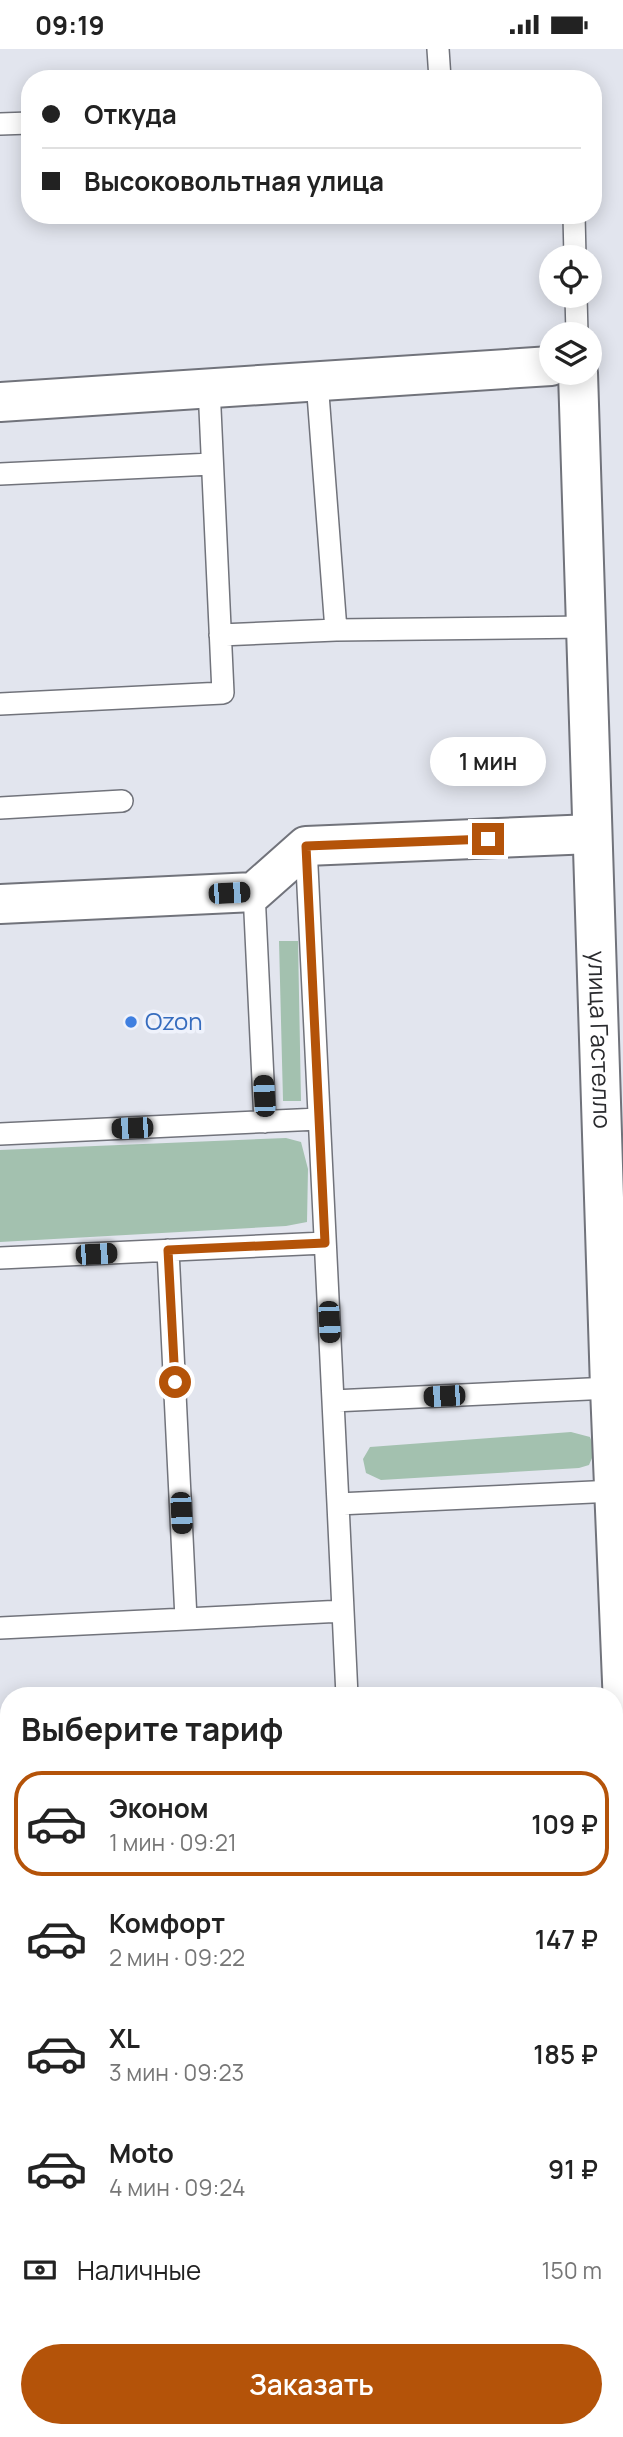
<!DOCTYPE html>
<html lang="ru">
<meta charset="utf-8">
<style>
:root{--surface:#fff;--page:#f6f6f6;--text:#222;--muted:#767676;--line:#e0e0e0;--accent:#b45309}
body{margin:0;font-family:Manrope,sans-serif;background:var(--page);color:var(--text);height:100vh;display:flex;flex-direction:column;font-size:26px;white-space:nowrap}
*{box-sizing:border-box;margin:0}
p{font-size:23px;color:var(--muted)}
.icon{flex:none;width:38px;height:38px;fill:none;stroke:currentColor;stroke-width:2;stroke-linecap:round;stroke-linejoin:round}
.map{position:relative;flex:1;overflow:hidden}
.details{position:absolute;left:0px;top:1638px;width:623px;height:751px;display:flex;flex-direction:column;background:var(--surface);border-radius:28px 28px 0 0;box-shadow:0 4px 18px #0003}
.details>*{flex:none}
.hud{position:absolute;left:21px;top:21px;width:581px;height:154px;border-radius:28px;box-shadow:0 4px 18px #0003;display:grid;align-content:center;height:154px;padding:0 21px;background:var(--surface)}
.tools{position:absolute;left:539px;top:196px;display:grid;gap:14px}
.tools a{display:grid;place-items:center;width:63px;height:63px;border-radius:50%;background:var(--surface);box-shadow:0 4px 18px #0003;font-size:35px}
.end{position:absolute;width:32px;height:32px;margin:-16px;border:9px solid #b45309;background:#fff;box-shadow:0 0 0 4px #fff}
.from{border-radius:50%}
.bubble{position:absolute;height:49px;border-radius:24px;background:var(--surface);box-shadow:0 4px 18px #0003;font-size:23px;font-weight:600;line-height:49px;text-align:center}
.car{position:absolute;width:21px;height:42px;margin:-21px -10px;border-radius:9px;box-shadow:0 0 5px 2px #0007;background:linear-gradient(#222 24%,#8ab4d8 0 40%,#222 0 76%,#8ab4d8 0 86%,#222 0)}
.hud b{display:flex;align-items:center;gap:24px;height:66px;font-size:26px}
.hud b+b{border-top:2px solid var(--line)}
.hud i{width:18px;height:18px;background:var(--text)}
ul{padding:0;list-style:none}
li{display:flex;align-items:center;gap:21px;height:105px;margin:0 14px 10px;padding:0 7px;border:4px solid transparent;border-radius:28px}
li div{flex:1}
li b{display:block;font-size:26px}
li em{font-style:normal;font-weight:600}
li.selected{border-color:var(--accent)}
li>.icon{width:63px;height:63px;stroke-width:1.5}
h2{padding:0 21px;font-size:32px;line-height:84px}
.pay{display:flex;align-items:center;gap:18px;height:77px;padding:0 21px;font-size:26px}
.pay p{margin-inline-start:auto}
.action{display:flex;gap:14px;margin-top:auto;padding:14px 21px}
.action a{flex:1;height:80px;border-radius:42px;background:var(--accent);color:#fff;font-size:28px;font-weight:600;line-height:80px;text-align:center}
.status{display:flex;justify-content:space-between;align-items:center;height:49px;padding:0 35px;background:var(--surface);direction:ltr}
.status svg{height:19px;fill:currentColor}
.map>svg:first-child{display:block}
.green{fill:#a3c1af}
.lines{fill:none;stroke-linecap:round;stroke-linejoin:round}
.service-casing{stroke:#71737b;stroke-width:24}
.minor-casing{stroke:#71737b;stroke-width:42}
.service{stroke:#fff;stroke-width:21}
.minor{stroke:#fff;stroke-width:38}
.route{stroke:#b45309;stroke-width:9}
.shop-dot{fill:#3f7fe0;stroke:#eff2fb;stroke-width:2.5}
.labels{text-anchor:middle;stroke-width:7;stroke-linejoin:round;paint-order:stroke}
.shop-label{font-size:24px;fill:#366cbe;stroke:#eff2fb;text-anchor:start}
.street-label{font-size:24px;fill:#2a2b2e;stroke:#eff2fb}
</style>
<div class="status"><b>09:19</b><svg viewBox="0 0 49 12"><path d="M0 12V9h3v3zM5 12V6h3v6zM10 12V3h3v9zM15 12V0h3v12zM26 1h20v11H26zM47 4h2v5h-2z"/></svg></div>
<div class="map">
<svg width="623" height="2388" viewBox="0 0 623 2388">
<rect width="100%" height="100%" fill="#e2e5ee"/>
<path class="green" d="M279,892H298L301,1052H283Z
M286,1089L301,1093L308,1120L307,1173L286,1177L0,1193V1101Z
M571,1383L590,1388L595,1402L589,1416L579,1419L381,1431L366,1424L363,1410L370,1398Z
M0,2190H9V2288L0,2289Z"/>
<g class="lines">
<g class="service-casing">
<path id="service" d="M438,0L440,30
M0,75L30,74
M574,166L575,208
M576,247L577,285
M317,332L336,581L586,578
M0,425L212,415
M220,586L336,581
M0,655L223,644L209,338
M0,759L122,752
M306,797L338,1455
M254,843L265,1073
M0,1085L319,1070
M0,1209L325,1194
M333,1352L610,1339
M186,1570L343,1562
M0,1579L186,1570L168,1201
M347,1647L338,1455L614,1442
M0,1825L9,1824
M614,2128H623
M0,2169L9,2168
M614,2270L623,2269
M0,2311H9
M111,2380V2388
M390,2380V2388"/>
</g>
<g class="minor-casing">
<g id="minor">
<path id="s1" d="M578,324L610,1339L623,1657"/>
<path d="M0,353L551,317"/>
<path d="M0,855L254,843L306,797L592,785"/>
</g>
</g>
<use href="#service" class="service"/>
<use href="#minor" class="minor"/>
</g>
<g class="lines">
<path class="route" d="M175,1333L168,1201L325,1194L306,797L488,790"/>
</g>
<circle class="shop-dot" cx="131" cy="973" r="7"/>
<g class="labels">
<g class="shop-label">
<text x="145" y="981">Ozon</text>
</g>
<g class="street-label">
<text dy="8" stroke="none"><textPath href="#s1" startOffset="667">улица Гастелло</textPath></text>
</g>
</g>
</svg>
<div class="tools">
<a><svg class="icon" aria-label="locate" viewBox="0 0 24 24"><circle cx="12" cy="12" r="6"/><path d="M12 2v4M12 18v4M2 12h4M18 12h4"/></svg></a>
<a><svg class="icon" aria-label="layers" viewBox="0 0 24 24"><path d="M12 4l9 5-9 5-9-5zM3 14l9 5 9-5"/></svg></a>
</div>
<i class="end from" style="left:175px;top:1333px"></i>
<i class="end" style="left:488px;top:790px"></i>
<div class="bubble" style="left:430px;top:688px;width:116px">1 мин</div>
<i class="car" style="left:229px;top:844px;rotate:87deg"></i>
<i class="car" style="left:264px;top:1047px;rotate:357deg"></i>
<i class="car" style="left:132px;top:1079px;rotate:268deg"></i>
<i class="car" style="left:96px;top:1205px;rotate:87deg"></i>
<i class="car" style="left:329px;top:1273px;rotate:177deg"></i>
<i class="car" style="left:444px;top:1347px;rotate:267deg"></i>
<i class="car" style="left:181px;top:1464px;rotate:177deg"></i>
<div class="hud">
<b><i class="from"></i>Откуда</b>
<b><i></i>Высоковольтная улица</b>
</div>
<section class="details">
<h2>Выберите тариф</h2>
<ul>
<li class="selected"><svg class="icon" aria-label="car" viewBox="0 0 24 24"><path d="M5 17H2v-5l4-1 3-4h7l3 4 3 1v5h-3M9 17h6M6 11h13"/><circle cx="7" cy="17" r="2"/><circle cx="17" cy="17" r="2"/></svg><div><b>Эконом</b><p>1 мин · 09:21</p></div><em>109 ₽</em></li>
<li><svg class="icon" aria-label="car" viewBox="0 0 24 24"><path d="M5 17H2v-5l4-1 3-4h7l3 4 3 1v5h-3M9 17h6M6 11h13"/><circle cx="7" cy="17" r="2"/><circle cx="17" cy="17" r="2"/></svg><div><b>Комфорт</b><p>2 мин · 09:22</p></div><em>147 ₽</em></li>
<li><svg class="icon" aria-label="car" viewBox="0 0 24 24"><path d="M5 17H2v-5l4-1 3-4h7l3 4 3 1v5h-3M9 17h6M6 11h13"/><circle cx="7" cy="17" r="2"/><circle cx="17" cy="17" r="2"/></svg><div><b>XL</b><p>3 мин · 09:23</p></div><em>185 ₽</em></li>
<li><svg class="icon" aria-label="car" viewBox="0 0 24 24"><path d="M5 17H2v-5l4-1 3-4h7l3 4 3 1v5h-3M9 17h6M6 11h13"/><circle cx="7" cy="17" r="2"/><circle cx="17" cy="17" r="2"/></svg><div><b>Moto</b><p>4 мин · 09:24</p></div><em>91 ₽</em></li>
</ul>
<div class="pay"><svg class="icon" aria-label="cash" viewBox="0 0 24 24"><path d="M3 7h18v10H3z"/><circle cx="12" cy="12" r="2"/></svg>Наличные<p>150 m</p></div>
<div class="action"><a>Заказать</a></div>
</section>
</div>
